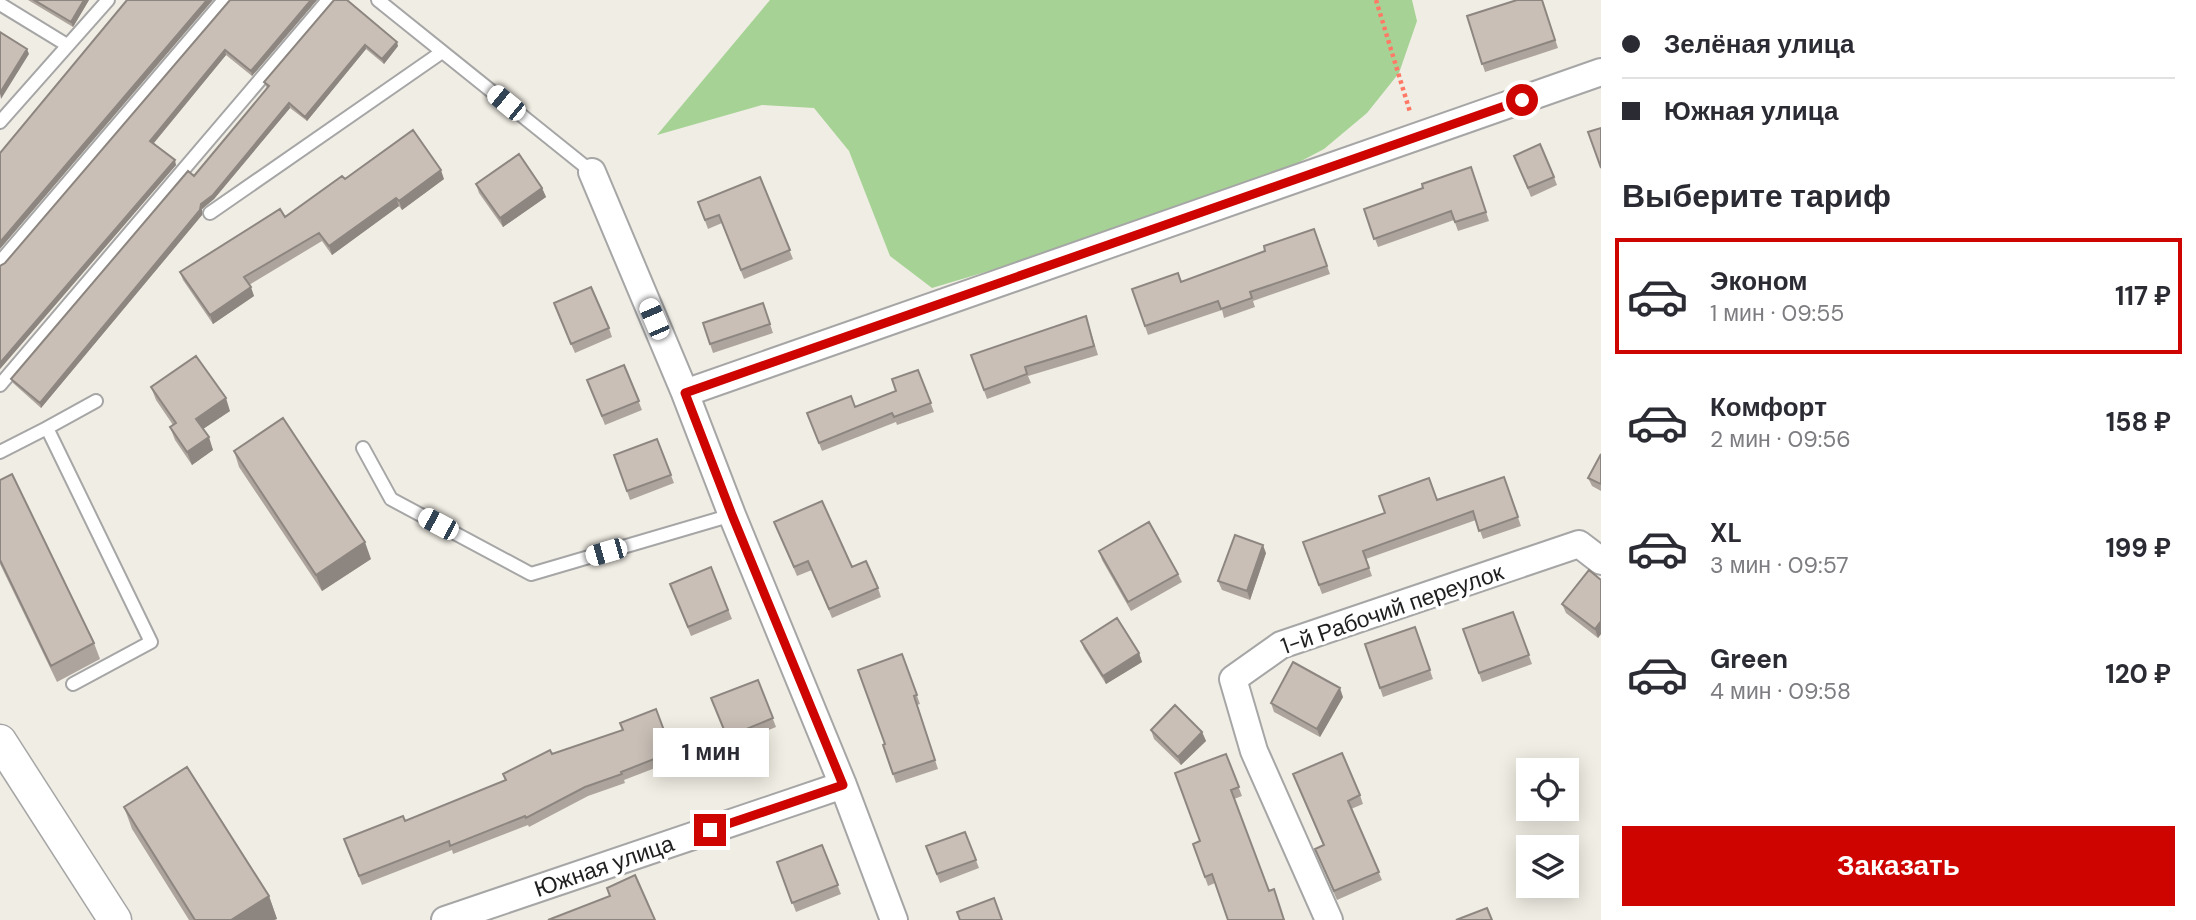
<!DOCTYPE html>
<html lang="ru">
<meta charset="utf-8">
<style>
:root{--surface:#fff;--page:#f2f2f3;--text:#2b2b33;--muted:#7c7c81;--line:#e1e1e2;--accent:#cd0400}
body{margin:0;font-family:"DM Sans",sans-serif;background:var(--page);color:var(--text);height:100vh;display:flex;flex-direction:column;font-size:26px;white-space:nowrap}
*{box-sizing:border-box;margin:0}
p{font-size:23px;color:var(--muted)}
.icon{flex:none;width:38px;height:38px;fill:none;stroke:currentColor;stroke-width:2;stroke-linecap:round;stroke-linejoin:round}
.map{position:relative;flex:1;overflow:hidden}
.panel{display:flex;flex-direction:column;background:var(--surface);width:595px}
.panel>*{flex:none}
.hud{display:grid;align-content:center;height:154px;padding:0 21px;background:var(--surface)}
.fabs{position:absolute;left:1516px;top:758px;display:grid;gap:14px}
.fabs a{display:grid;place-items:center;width:63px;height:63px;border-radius:0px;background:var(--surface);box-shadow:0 4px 18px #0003;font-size:35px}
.end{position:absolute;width:32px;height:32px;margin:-16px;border:9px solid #cd0400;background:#fff;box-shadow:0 0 0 4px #fff}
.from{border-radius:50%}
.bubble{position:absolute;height:49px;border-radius:0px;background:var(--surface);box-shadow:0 4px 18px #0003;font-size:23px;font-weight:700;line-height:49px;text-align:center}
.car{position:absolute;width:21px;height:42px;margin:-21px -10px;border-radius:9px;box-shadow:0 0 5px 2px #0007;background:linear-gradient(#fff 24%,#345 0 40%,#fff 0 76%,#345 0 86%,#fff 0)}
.hud b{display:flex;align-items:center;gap:24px;height:66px;font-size:26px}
.hud b+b{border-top:2px solid var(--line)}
.hud i{width:18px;height:18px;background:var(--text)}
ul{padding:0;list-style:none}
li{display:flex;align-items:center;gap:21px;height:116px;margin:0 14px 10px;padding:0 7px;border:4px solid transparent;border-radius:0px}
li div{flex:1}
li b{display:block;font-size:26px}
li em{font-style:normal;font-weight:700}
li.on{border-color:var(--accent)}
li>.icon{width:63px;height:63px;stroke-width:1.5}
h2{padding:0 21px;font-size:32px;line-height:84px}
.cta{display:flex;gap:14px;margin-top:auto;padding:14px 21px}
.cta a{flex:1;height:80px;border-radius:0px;background:var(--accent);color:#fff;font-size:28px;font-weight:700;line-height:80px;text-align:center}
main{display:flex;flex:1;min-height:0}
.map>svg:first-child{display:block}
.forest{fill:#a6d395}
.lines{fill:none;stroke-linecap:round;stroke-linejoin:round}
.service-casing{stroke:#a6a6a6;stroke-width:16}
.minor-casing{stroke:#a6a6a6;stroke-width:30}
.tertiary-casing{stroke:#a6a6a6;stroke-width:35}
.path{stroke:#ff7966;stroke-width:4.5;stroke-dasharray:3.5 3.5;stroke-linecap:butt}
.service{stroke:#fff;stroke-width:12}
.minor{stroke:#fff;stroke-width:26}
.tertiary{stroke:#fff;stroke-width:32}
.wall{fill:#ada49d}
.shaded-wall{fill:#8d8680}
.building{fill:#c9bfb7;stroke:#8d8680;stroke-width:2}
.route{stroke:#cd0400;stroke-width:9}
.labels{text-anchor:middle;stroke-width:7;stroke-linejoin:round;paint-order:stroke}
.street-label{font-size:23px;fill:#1f1f1f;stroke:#fff}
</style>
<main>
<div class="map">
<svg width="1601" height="920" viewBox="0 0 1601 920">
<rect width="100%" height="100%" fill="#f0ede4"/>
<path class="forest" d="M770,0H1412L1417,21L1399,73L1367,113L1324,149L1227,200L932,288L890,256L849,151L814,108L762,105L657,135Z"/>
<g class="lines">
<g class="service-casing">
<path id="service" d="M378,0L592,172
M0,4L67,45
M0,122L108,0
M210,213L442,52
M0,262L224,0
M0,385L328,0
M363,448L391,499L531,574L732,515
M0,452L47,428
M73,684L151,642L47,428L96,401"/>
</g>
<g class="minor-casing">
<path id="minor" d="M592,172L685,393L732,515L843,785L894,920
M685,393L1601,72
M445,920L843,785
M1329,920L1254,751L1233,679L1281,645L1579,544L1601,561"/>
</g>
<g class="tertiary-casing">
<path id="tertiary" d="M0,741L115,920"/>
</g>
<path class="path" d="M1376,0L1410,112"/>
<use href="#service" class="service"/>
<use href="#minor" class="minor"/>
<use href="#tertiary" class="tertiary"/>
</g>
<path class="wall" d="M28,0H89L73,27Z
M230,0H317L252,76L226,55L154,143L176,165L0,369V266L5,263Z
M347,0L398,46L384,64L366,49L307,121L290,108L214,199L202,209V215L41,408L13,383L11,379L194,176L267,88L264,82Z
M1542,0L1558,48L1485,72L1467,16Z
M1514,156L1554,177L1557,185L1531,197Z
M1471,167L1489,221L1458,231L1454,220L1378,247L1364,209L1423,188Z
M760,177L793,259L744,279L722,223L708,229L698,202Z
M345,179H444L402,210L399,206L332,255L322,241L249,285L254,296L213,324L183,280L180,272L285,217Z
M476,184L542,188L546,197L503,227L479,193Z
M1314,229L1330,274L1253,301L1255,307L1224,318L1222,310L1148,335L1132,289L1181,282L1265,251Z
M763,303L773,333L713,353L703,323Z
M557,312L609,328L612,337L575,353Z
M1086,316L1098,355L1028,376L1031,383L987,399L971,355Z
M624,365L642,410L605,425L587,380Z
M918,370L934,412L897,425L896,422L822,451L807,413L855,407L896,391Z
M151,387L230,411L203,429L213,450L192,465L175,440L170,427L173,425L156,400Z
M657,439L674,483L630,500L614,455Z
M234,451L371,559L322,591L239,467Z
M1601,454V491L1592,486L1588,478Z
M1504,477L1521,526L1483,539L1476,520L1366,559L1372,576L1322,594L1303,542L1385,513L1437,500Z
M0,480L94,643L100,659L57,682L0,564Z
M774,522L852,567L878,588L881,597L832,618L812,570L797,576Z
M1099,551L1178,574L1182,582L1131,611L1102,560Z
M1266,553L1250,600L1222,590L1218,581Z
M711,567L732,619L691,636L670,584Z
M1601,580V634L1598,638L1566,613L1562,604Z
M1513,612L1532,664L1482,682L1463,629Z
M1415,627L1433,679L1383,697L1365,644Z
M1081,641L1139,653L1142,662L1106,684L1084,649Z
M902,654L920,704L917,705L938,769L896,783L883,745L885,744Z
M758,680L776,727L730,746L711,698Z
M1343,697L1320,737L1274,712L1271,703Z
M656,709L676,760L624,780L625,783L588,796L529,827L528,825L453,854L452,850L362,885L344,839L405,821L506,781L503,774L552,754L623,730Z
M1151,730L1202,732L1206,741L1181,765L1154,739Z
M1226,754L1242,796L1234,799L1269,891L1285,920L1215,883L1208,886L1193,844L1200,841Z
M1293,774L1360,795L1363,804L1351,809L1382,880L1337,900L1315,849L1323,845Z
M124,807L269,896L277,919L274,920H189L132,829Z
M965,832L979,868L940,883L926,846Z
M822,845L841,894L796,912L777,862Z"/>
<path class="shaded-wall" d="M84,0H89L73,27L71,22Z
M207,0H213L0,249V242Z
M311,0H317L252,76L251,71Z
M397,42L398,46L384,64L382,59Z
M365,45L366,49L307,121L305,117Z
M27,49L29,54L1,99L0,93Z
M225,50L226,55L152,145L150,141Z
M289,103L290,108L214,199L202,209V215L41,408L40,403L201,204Z
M175,160L176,165L0,369V363Z
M441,170L444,179L402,210L399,201Z
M542,188L546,197L503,227L500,218Z
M396,198L399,206L332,255L329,246Z
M251,287L254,296L213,324L210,315Z
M226,398L230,411L200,431L196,419Z
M209,437L213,450L192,465L187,452Z
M365,542L371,559L322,591L316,575Z
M1263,545L1266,553L1250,600L1247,591Z
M1601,621V634L1598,638L1595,629Z
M1139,653L1142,662L1106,684L1103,676Z
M1340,688L1343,697L1320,737L1317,729Z
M1202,732L1206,741L1181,765L1178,757Z
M269,896L277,919L274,920H231Z"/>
<path class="building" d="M34,0H84L71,22Z
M127,0H207L0,242V153Z
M230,0H311L251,71L225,50L150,141L175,160L0,363V266L5,263Z
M334,0H347L397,42L382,59L365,45L305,117L289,103L213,195L201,204L200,210L40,403L11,379L188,171L194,176L269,86L264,82Z
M1517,0H1542L1555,40L1482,64L1467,16Z
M0,32L27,49L0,93Z
M1601,128V168L1588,132Z
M413,130L441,170L399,201L396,198L329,246L319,233L244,277L251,287L210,315L180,272L280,209L285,217L342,176L345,179Z
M1540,144L1554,177L1528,188L1514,156Z
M519,154L542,188L500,218L476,184Z
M1471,167L1486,212L1455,222L1451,211L1374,239L1364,209L1423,188L1422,184Z
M760,177L790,250L741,270L719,215L705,220L698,202Z
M1314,229L1327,266L1250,292L1252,298L1221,309L1218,301L1145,326L1132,289L1178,273L1181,282L1265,251L1264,246Z
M591,287L609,328L571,344L554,303Z
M763,303L770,324L710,344L703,323Z
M1086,316L1094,346L1025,367L1027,374L984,390L971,355Z
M196,356L226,398L196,419L209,437L187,452L170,427L176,423L151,387Z
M624,365L639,401L602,416L587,380Z
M918,370L931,403L894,417L892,413L819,443L807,413L851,396L855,407L896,391L892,379Z
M283,418L365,542L316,575L234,451Z
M657,439L671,475L627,491L614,455Z
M1601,454V484L1588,478Z
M12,474L94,643L51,666L0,560V480Z
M1504,477L1518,517L1479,531L1473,511L1363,551L1369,568L1319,585L1303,542L1385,513L1379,496L1429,478L1437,500Z
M822,501L852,567L866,561L878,588L829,609L808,561L794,567L774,522Z
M1149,522L1178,574L1128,602L1099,551Z
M1235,535L1263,545L1247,591L1218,581Z
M711,567L728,610L688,627L670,584Z
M1589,570L1601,580V621L1595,629L1562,604Z
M1513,612L1529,655L1479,673L1463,629Z
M1117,618L1139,653L1103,676L1081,641Z
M1415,627L1430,670L1380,688L1365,644Z
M902,654L917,695L914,696L935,760L893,774L883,745L885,744L858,670Z
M1293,662L1340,688L1317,729L1271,703Z
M758,680L773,718L727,737L711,698Z
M1175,705L1202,732L1178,757L1151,730Z
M656,709L672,752L621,772L622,774L585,787L526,818L525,816L450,846L449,841L359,876L344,839L403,816L405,821L506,780L503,774L550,750L552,754L623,730L620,723Z
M1342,753L1360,795L1348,801L1379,872L1334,891L1315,849L1324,845L1293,774Z
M1226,754L1239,787L1231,790L1269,891L1274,889L1284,920H1228L1212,874L1205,877L1193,844L1200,841L1175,773Z
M187,767L269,896L231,920H195L124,807Z
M965,832L976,860L937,874L926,846Z
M822,845L838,885L792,903L777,862Z
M635,875L655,920H548L610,896L607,888Z
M994,898L1002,920H960L957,912Z
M1487,908L1492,920H1456Z"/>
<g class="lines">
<path class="route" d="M710,830L843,785L732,515L685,393L1522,100"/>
</g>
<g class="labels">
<g class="street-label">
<text transform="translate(1392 609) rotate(-19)" y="8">1-й Рабочий переулок</text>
<text transform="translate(604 866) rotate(-19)" y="8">Южная улица</text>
</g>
</g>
</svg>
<div class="fabs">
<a><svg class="icon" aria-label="locate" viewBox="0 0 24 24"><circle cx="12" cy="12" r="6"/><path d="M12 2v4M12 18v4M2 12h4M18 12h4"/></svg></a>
<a><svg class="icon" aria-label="layers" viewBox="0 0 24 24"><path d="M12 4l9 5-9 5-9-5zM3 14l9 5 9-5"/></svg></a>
</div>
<i class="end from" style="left:1522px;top:100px"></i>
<i class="end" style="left:710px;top:830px"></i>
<div class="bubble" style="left:653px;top:728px;width:116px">1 мин</div>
<i class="car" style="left:506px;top:103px;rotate:309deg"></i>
<i class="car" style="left:654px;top:319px;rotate:337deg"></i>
<i class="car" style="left:438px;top:524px;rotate:298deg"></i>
<i class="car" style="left:606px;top:552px;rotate:254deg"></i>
</div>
<section class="panel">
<div class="hud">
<b><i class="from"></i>Зелёная улица</b>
<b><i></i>Южная улица</b>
</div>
<h2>Выберите тариф</h2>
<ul>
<li class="on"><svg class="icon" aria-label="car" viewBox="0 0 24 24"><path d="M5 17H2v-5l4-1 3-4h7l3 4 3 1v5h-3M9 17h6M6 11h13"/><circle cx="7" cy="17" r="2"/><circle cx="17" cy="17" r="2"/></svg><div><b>Эконом</b><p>1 мин · 09:55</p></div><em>117 ₽</em></li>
<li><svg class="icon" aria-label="car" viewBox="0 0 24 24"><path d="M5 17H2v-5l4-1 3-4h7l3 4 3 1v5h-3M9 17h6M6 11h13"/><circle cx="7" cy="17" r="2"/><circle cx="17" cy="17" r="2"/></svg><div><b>Комфорт</b><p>2 мин · 09:56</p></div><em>158 ₽</em></li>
<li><svg class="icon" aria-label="car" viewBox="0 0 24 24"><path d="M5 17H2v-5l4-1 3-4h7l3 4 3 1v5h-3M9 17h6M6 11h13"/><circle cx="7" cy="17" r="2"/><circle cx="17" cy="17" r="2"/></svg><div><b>XL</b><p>3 мин · 09:57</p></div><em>199 ₽</em></li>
<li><svg class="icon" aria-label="car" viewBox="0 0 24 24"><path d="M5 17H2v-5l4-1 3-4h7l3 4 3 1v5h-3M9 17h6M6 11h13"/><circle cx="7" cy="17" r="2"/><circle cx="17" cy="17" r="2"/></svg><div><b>Green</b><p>4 мин · 09:58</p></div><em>120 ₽</em></li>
</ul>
<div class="cta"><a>Заказать</a></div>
</section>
</main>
